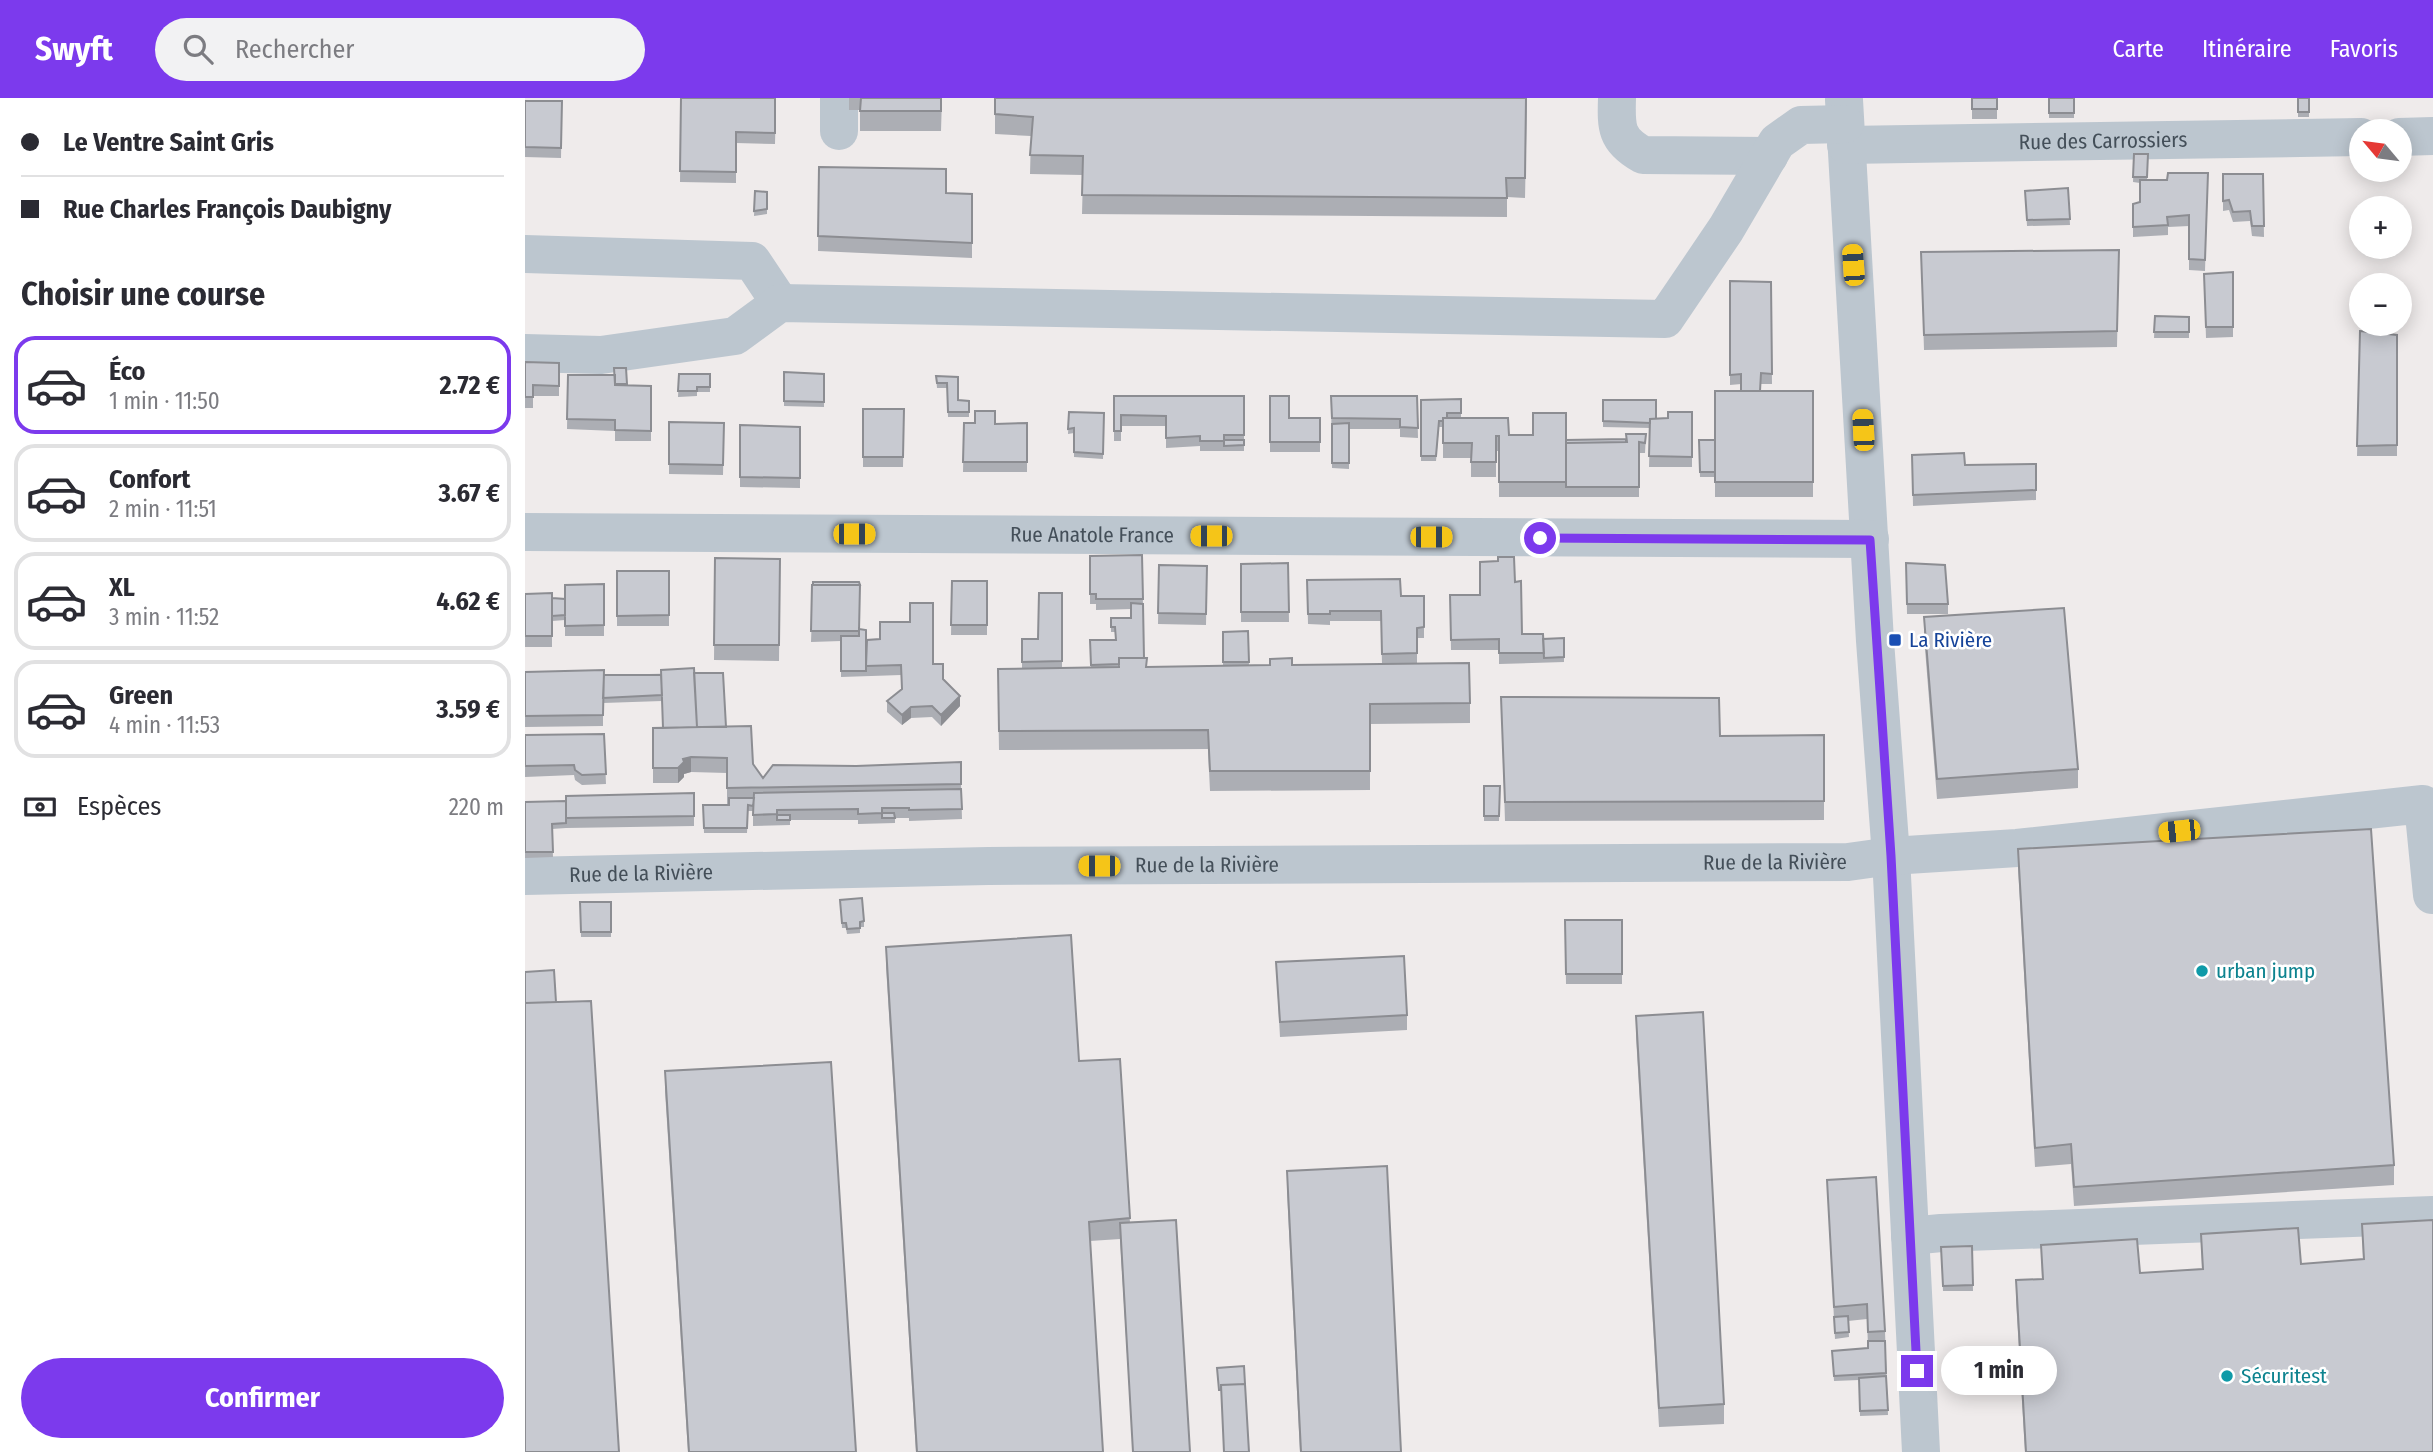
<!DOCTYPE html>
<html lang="fr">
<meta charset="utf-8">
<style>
:root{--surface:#fff;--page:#f2f2f3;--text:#2b2b33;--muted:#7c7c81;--line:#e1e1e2;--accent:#7c3aed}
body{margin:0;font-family:"Fira Sans Condensed",sans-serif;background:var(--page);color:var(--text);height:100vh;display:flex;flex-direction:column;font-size:26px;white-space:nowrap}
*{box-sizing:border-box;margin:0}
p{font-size:23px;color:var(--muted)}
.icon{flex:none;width:38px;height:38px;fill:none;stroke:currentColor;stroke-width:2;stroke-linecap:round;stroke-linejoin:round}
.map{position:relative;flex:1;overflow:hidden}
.sheet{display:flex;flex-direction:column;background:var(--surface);width:525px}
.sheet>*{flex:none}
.guide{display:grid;align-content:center;height:154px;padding:0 21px;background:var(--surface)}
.needle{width:46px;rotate:299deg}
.fabs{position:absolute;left:1824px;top:21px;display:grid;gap:14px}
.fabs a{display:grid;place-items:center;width:63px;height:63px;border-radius:50%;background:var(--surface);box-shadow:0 4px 18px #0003;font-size:35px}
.end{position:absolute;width:32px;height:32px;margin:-16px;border:9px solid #7c3aed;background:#fff;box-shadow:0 0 0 4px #fff}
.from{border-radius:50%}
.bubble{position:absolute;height:49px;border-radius:24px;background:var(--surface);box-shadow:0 4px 18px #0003;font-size:23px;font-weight:700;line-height:49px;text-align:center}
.car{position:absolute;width:21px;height:42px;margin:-21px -10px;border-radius:9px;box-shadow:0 0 5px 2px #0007;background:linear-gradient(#f5c518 24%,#345 0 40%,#f5c518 0 76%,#345 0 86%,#f5c518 0)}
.guide b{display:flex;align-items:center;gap:24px;height:66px;font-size:26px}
.guide b+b{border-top:2px solid var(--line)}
.guide i{width:18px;height:18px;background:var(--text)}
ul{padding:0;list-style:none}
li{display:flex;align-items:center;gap:21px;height:98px;margin:0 14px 10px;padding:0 7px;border:4px solid var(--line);border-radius:21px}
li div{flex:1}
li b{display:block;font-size:26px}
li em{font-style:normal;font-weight:700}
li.on{border-color:var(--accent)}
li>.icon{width:63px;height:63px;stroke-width:1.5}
h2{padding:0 21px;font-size:32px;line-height:84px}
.pay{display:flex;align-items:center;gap:18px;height:77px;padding:0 21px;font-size:26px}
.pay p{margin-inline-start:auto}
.action{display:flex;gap:14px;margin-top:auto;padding:14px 21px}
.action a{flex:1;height:80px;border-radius:42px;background:var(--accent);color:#fff;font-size:28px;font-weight:700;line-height:80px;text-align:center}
header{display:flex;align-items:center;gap:42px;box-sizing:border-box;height:98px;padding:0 35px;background:var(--accent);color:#fff}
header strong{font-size:33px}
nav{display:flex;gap:38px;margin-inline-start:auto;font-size:24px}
.search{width:490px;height:63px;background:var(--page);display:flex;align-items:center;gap:18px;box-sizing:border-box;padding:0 24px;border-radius:38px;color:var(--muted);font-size:26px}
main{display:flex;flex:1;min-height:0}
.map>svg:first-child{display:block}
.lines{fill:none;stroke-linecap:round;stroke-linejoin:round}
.minor{stroke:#bcc6cf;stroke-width:38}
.wall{fill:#acaeb4}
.shaded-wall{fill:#8c8d92}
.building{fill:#c8cad1;stroke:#8c8d92;stroke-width:2}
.route{stroke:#7c3aed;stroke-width:9}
.transit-dot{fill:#1a4fb4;stroke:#fff;stroke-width:2.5}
.culture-dot{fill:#0f9aa8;stroke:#fff;stroke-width:2.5}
.labels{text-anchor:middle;stroke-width:5;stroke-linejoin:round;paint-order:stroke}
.street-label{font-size:21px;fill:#444f59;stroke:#fff}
.transit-label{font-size:21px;fill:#164399;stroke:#fff;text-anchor:start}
.culture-label{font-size:21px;fill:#0d838f;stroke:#fff;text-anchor:start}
</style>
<header>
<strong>Swyft</strong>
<div class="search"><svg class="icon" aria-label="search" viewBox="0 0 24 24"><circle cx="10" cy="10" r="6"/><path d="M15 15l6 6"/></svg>Rechercher</div>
<nav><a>Carte</a><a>Itinéraire</a><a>Favoris</a></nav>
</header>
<main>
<section class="sheet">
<div class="guide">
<b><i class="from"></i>Le Ventre Saint Gris</b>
<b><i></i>Rue Charles François Daubigny</b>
</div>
<h2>Choisir une course</h2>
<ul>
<li class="on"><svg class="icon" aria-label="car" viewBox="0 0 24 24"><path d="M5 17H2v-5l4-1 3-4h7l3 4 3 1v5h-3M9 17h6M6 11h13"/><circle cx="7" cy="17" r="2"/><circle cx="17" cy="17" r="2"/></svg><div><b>Éco</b><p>1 min · 11:50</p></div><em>2.72 €</em></li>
<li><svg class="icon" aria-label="car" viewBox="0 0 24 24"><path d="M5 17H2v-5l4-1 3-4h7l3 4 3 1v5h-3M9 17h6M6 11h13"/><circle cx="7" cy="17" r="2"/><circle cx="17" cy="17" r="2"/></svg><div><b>Confort</b><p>2 min · 11:51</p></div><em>3.67 €</em></li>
<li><svg class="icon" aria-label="car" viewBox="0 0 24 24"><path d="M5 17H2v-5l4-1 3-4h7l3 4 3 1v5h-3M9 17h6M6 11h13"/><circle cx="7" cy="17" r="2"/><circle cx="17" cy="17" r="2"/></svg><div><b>XL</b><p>3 min · 11:52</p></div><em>4.62 €</em></li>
<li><svg class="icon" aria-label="car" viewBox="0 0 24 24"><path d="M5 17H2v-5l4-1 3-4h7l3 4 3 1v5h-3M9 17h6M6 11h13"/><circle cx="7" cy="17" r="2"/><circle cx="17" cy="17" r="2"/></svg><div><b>Green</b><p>4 min · 11:53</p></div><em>3.59 €</em></li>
</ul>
<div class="pay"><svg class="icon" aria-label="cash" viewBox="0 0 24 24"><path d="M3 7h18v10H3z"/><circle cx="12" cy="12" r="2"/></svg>Espèces<p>220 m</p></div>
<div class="action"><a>Confirmer</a></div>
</section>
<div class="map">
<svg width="1908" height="1354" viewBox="0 0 1908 1354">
<rect width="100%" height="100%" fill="#efebeb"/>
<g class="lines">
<g class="minor">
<path d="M1092,0C1091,30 1091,42 1118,57L1244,58"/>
<path d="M1319,2L1350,543L1366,758L1396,1354"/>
<path d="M314,33V0"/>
<path d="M1874,39L1908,38"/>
<path id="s1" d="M1321,47L1836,39"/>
<path d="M0,156L227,163L255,205"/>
<path d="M0,255L76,257L210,238L255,205L1140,221L1201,131L1252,44L1276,27L1320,26"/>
<path id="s2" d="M0,434L1345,441"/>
<path id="s3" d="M0,778L463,768L1323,764L1366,758L1492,750L1898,706L1907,797"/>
<path d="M1385,1138L1416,1135L1908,1117"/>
</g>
</g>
<path class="wall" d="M156,0H251L250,46L211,45V85L155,84Z
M324,0H417L416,33H335V12H324Z
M470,0H1002L1000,100L982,99V119L557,116L558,77L505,76L506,38L470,36Z
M1447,0H1472V21H1447Z
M1524,0H1549V20H1524Z
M1773,0H1784V19H1773Z
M0,3H37L36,60L0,59Z
M1609,56H1623L1622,82H1642L1683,75L1680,173L1664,172V128L1643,129V137L1608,139V106L1615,104V85L1608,84Z
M294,69L421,95L447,96V160L293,153Z
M1698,76H1738L1739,139L1727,138L1725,123L1708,124L1704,112L1698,113Z
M1543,90L1545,127L1502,128L1500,93Z
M230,93L242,94V116L229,118Z
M1594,152L1592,249L1399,252L1396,154Z
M1708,174V239L1681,240L1679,176Z
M1205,183L1246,184L1247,286H1236L1235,293H1288V399H1190V375V379H1175L1174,342H1190L1216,293V286L1205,287Z
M1630,218L1664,219V240H1629Z
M1835,233L1872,237V358H1832Z
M0,264L34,265V298H8V310H0Z
M101,270L102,287L126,288V343H90V333L42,331L43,277H89Z
M259,274L299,276V309L259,308Z
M154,276H185V294H172V298L153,299Z
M411,278L433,279V302L444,303V319H423L422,290H412Z
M589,298L719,337V353H675V348L641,350V328H596V343H589Z
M745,298L764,320H795V354H745Z
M806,298H892L893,340L875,339V331H824V371L807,370Z
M936,301V320L984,337H1008L1041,315V389L1101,341V336H1121L1120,355H1114V399H974V353H971V379H946V360H918V329H914L911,363H896V302Z
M1078,302L1131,321L1143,320L1167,314V369H1124L1125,330L1078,329Z
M338,311H379L378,369H338Z
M544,314L579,315L578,361L549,359V335L543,336Z
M144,324L199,325L198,377L144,376Z
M439,325H502V374H438Z
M215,327L275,329V390L215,389Z
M1387,357L1440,367L1511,366V402L1388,408Z
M617,457L619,560L622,569L698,568V534L723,533L724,568L857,566L856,523H805V527L783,526L782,482L876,498H899V540H892V565L945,605V625L845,626V692L685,693L683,651L474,652L473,590L497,570V541H513L537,495V570H566L565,542H591L590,534H586V520H606V511L571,512V506H565V458Z
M190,460L255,461L254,563L189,562Z
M763,465L764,524H716V466Z
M1381,465L1423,506V516H1382Z
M634,467L682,468L681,527L633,526Z
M92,473H144V528H92Z
M427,483H462V537H426Z
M288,484H334V534L341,565L408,566L435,608L416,628L407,619L386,620L377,627L362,614V603L376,592V577L316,579V543L286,544Z
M990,484L997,536L1018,541L1039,540V564L974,566V552H926L925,497H955Z
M79,486V538H40V522L27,523V549H0V496L27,500L40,501Z
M1399,519L1553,671V690L1412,701L1399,538Z
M0,574L79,577L169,575L201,629L238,680L436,686L437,721L384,723V720H370V725L333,726V722H265V727L228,728V713H223L222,735H179L178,707H204V706H202V675L166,674L159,676V679L153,685H128V630H138L137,603L78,605V628L0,629Z
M976,599L1195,638L1299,637V722L980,723Z
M79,636L81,686L57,687L50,682L49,677L0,679V637Z
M959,688H975L974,723H959Z
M169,695V728L41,730V729V730L27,731L28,759L0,760V704L41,703Z
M1493,751L1869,1067V1087L1549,1108L1546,1066L1510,1069L1493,770Z
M315,802L339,823V829H335V835L322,836L321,830H317Z
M55,804H86V839H56Z
M1040,822H1097V886H1041Z
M361,849L554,963L595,961L605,1125L665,1354H608L595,1141L565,1143L578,1354H391L361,868Z
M751,864L882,917V932L755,939Z
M1111,918L1199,1306V1326L1134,1329L1111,938Z
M140,973L331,1354H163L140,993Z
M762,1073L876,1354H775L762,1093Z
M1302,1082L1360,1233L1363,1317L1335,1318L1334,1282L1309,1283L1307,1253L1343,1250V1249L1342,1221L1323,1223L1324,1239L1310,1241Z
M1837,1126L1908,1354H1500L1491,1202V1182L1517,1181L1516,1147L1615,1175L1677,1171L1676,1136L1776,1166L1838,1162Z
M1447,1148L1448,1193H1418L1416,1149Z"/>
<path class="shaded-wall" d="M435,598V608L416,628V617Z
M386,609V620L377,627V617Z
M166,659V674L159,676V679L153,685V670L158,661Z"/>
<path class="building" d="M156,0H250V35L211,34V74L155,73Z
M336,0H416V13H335Z
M470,0H1001L1000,80H981L982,100L557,97L558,58L505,57L508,19L470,16Z
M1447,0H1472V11H1447Z
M1524,0H1549V15H1524Z
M1773,0H1784V14H1773Z
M0,3H37L36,50L0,49Z
M1609,56H1623L1622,79H1608Z
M294,69L421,71V95L447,96V145L293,138Z
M1643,75H1683L1680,162L1664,161V117L1642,119L1643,127L1608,129V106L1615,104V82H1642Z
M1698,76H1738L1739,128H1727L1725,113L1708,114L1704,102L1698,103Z
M1543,90L1545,121L1502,122L1500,93Z
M230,93L242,94V111L229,113Z
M1594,152L1592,233L1399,237L1396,154Z
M1708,174V229H1681L1679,176Z
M1205,183L1246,184L1247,276L1236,275L1235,293H1216V276L1205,277Z
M1630,218L1664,219V234H1629Z
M1835,233L1872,237V347L1832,348Z
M0,264L34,265V288L8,287V299H0Z
M89,270H101L102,286H90Z
M259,274L299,276V304L259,303Z
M154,276H185V289H172V293H153Z
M43,277H90V287L126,288V333L90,332V322L42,321Z
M411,278L433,279V302L444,303V314H423L422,285H412Z
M1190,293H1288V384H1190Z
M589,298H719V337H699V343H675V338L641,340V318L596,317V333H589Z
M745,298H764V320H795V344H745Z
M806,298H892L893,330L875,329V321L807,320Z
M936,301V315H922V320H918V323H914L911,358H896V302Z
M1078,302H1131V321H1125V325L1078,323Z
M338,311H379L378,359H338Z
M450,313H470V326L502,325V364H438L439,325H450Z
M544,314L579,315L578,356L549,354V330L543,331Z
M1143,314H1167V359L1124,358L1125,321L1143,320Z
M1008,315H1041V384H974V338H971V364H946L947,345H918V320H983L984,337H1008Z
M144,324L199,325L198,367L144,366Z
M824,325V365H807V326Z
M215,327L275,329V380L215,379Z
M1101,336H1121L1120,345L1114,344V389H1041V345L1102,344Z
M1101,341V344L1041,345V342Z
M699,342H719V347L699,348Z
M1174,342H1190V374H1175Z
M1439,355L1440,367L1511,366V392L1388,397L1387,357Z
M617,457L618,501H571V496H565V458Z
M973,459H989L990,484L996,483L997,536H1018L1019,555H974V541L926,542L925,497H955V464L973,463Z
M190,460L255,461L254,547H189Z
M763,465L764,514H716V466Z
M1381,465L1420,467L1423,506H1382Z
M634,467L682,468L681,516L633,515Z
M92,473H144V517L92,518Z
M875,481L876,498H899V529L892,530V555L857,556L856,513H805V516H783L782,482Z
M427,483H462V527H426Z
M288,484H334L335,487H288Z
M79,486V527L40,528V487Z
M287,487H335L334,533H286Z
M27,495V538H0V496Z
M514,495H537V563L497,564V541H513Z
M27,500L40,501V517L27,518Z
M385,505H408V566H418V581L435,598L416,617L407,608L386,609L377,617L362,603L377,591L376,567L341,568L342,542L355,541V524H385Z
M606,505L618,506L619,560H594V566L566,567L565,542H591L590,529H586V520H606Z
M1539,510L1553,671L1412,681L1399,519Z
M334,531L341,532V573H316V538H334Z
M723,533L724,564H698V534Z
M1039,540V559L1019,560L1018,541Z
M594,560H622L621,569L745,567V561L767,560V567L944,565L945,605L845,606V673H685L683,632L474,633L473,571L594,569Z
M169,570L172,629L138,630L136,572Z
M79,572L78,617L0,618V574Z
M169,575H198L201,629H172Z
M79,577H136L137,597L78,600Z
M976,599L1194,600L1195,638L1299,637V703L980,704Z
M226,628L228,666L238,680L248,667L331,668L436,664V686L202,690V660L166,659L158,661L159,664L153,670H128V630Z
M79,636L81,676L57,677L50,672L49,667L0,668V637Z
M959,688H975L974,718H959Z
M436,691L437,711L384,712V710H357V715L333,716V711L252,712V716L228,717L229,695Z
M169,695V718L41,720V698Z
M204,700H229L228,708L223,707L222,730H179L178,707H204Z
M41,703V725L27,726L28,754H0V704Z
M357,715H369L370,720H357Z
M252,717H265V722H252Z
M1846,731L1869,1067L1549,1089L1546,1046L1510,1050L1493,751Z
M337,800L339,823L335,824V830L322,831L321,825H317L315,802Z
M55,804H86V834H56Z
M1040,822H1097V876H1041Z
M546,837L554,963L595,961L605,1120L564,1124L578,1354H392L361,849Z
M879,858L882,917L755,924L751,864Z
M29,872L31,904L0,905V874Z
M66,903L94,1354H0V905Z
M1178,914L1199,1306L1134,1310L1111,918Z
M306,964L331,1354H164L140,973Z
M862,1068L876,1354H776L762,1073Z
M1351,1079L1360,1233L1343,1234L1342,1206L1309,1209L1302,1082Z
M651,1122L665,1354H608L595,1125Z
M1908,1122V1354H1501L1491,1182L1518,1181L1516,1147L1612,1141L1615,1175L1678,1171L1676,1136L1773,1130L1776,1166L1839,1161L1837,1126Z
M1447,1148L1448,1187L1418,1188L1416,1149Z
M1323,1218L1324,1234L1310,1235L1309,1219Z
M1343,1243H1360L1361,1275L1309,1278L1307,1253L1343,1250Z
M719,1268L720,1286L696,1287V1292H694L692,1270Z
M1361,1278L1363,1312L1335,1313L1334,1280Z
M720,1286L724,1354H699L696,1287Z"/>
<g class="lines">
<path class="route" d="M1015,440L1345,442L1366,758L1392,1273"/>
</g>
<rect class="transit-dot" x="1363" y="535" width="14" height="14" rx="3.5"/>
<g class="culture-dot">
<circle cx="1677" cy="873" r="7"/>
<circle cx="1702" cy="1278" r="7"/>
</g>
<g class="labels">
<g class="street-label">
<text dy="7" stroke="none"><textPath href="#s1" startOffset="257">Rue des Carrossiers</textPath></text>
<text dy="7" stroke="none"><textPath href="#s2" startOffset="567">Rue Anatole France</textPath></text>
<text dy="7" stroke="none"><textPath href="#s3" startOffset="1250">Rue de la Rivière</textPath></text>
<text dy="7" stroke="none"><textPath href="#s3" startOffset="682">Rue de la Rivière</textPath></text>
<text dy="7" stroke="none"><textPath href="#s3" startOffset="116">Rue de la Rivière</textPath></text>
</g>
<g class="transit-label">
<text x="1384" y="549">La Rivière</text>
</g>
<g class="culture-label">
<text x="1691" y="880">urban jump</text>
<text x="1716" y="1285">Sécuritest</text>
</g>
</g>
</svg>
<div class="fabs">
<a><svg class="needle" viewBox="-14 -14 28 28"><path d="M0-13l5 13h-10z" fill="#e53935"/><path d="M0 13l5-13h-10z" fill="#7c7c81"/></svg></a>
<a>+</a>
<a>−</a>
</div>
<i class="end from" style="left:1015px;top:440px"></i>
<i class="end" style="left:1392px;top:1273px"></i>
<div class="bubble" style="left:1416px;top:1248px;width:116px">1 min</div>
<i class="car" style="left:1328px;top:167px;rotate:356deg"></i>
<i class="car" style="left:1338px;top:332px;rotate:357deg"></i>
<i class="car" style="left:329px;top:436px;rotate:90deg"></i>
<i class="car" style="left:686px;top:438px;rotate:270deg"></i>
<i class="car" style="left:906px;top:439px;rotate:90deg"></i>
<i class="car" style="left:1654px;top:733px;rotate:264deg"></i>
<i class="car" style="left:574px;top:768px;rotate:270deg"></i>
</div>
</main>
